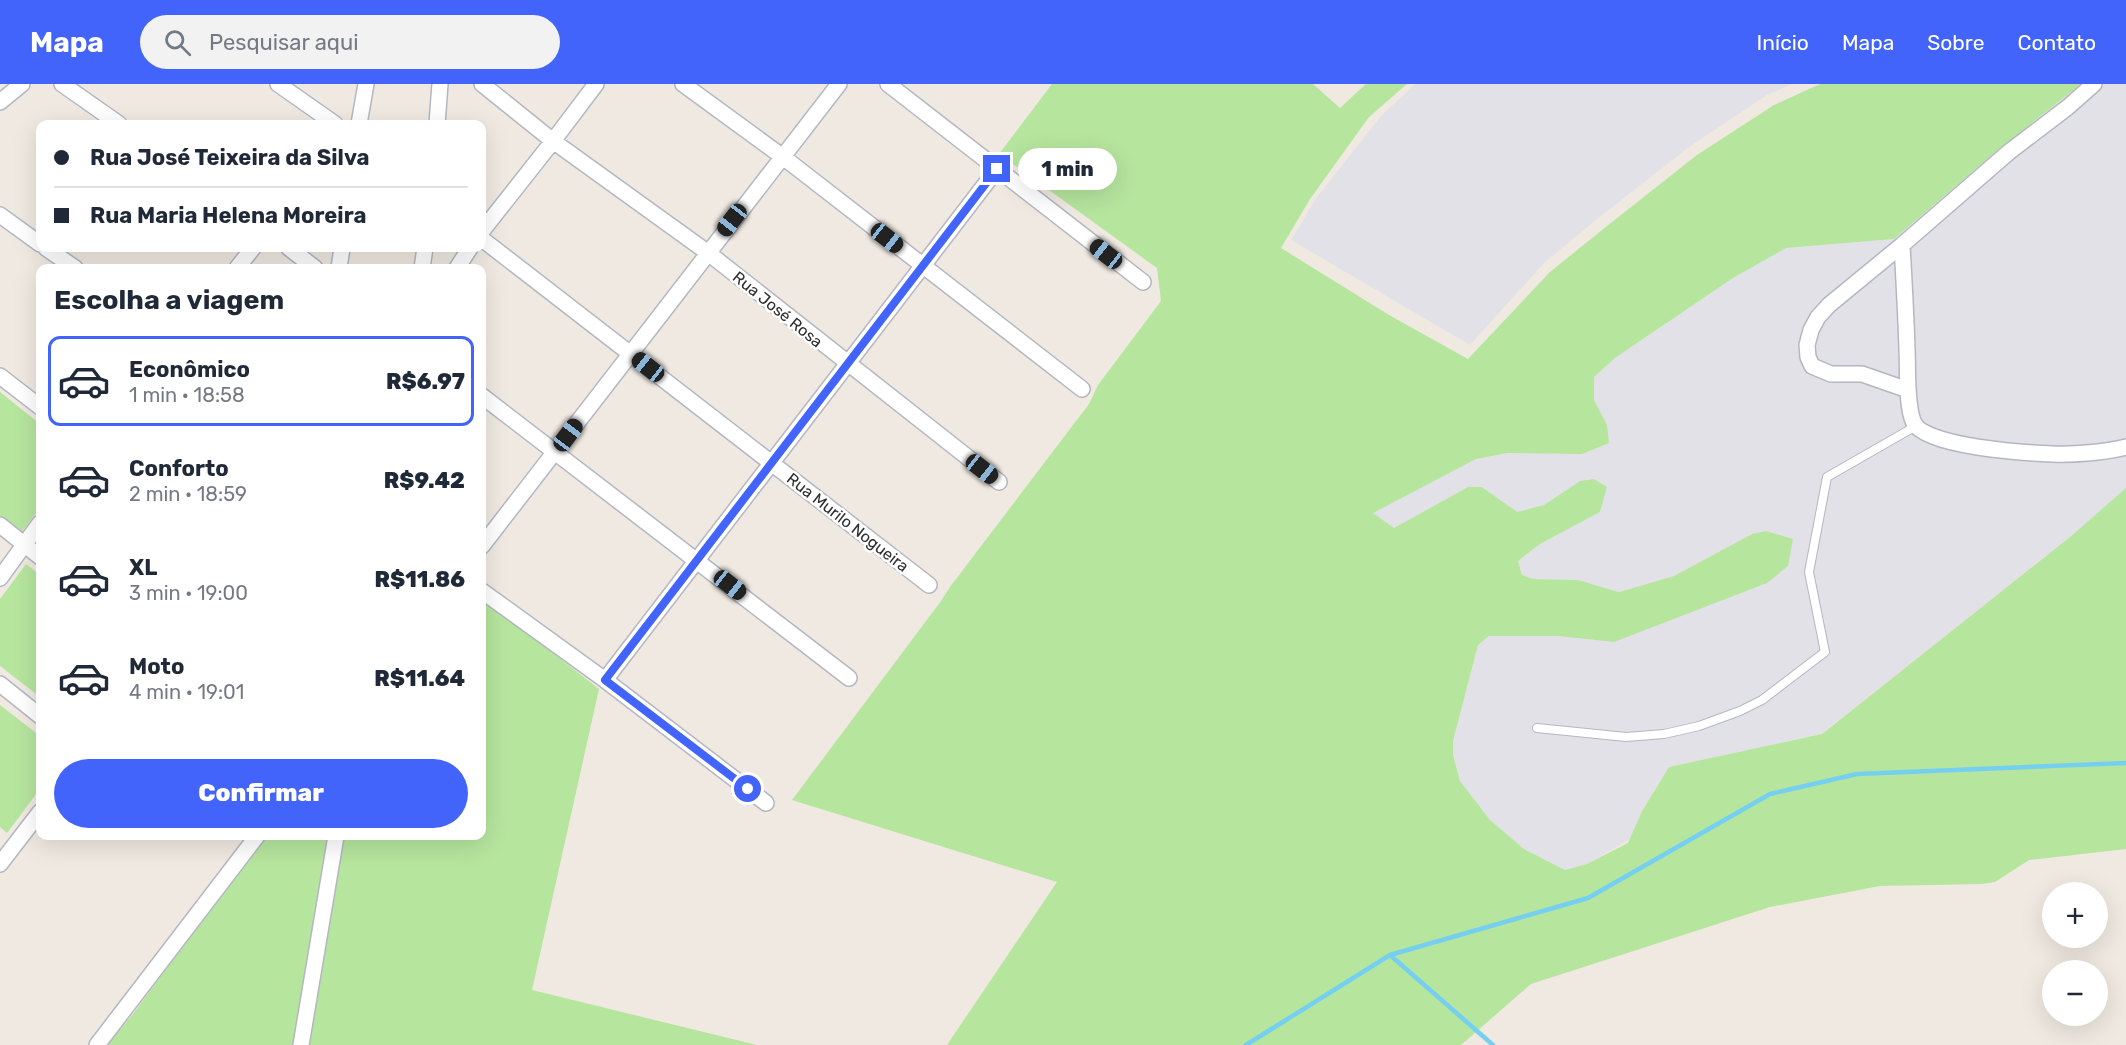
<!DOCTYPE html>
<html lang="pt">
<meta charset="utf-8">
<style>
:root{--surface:#fff;--page:#f2f2f3;--text:#1f2937;--muted:#747a83;--line:#e0e1e3;--accent:#4264fb}
body{margin:0;font-family:Rubik,sans-serif;background:var(--page);color:var(--text);height:100vh;display:flex;flex-direction:column;font-size:22px;white-space:nowrap}
*{box-sizing:border-box;margin:0}
p{font-size:20px;color:var(--muted)}
.icon{flex:none;width:33px;height:33px;fill:none;stroke:currentColor;stroke-width:2;stroke-linecap:round;stroke-linejoin:round}
.map{position:relative;flex:1;overflow:hidden}
.sheet{position:absolute;left:36px;top:180px;width:450px;height:576px;display:flex;flex-direction:column;background:var(--surface);border-radius:12px;box-shadow:0 6px 24px #0002}
.sheet>*{flex:none}
.banner{position:absolute;left:36px;top:36px;width:450px;height:132px;border-radius:12px;box-shadow:0 6px 24px #0002;display:grid;align-content:center;height:132px;padding:0 18px;background:var(--surface)}
.tools{position:absolute;left:2042px;top:798px;display:grid;gap:12px}
.tools a{display:grid;place-items:center;width:66px;height:66px;border-radius:50%;background:var(--surface);box-shadow:0 6px 24px #0002;font-size:30px}
.end{position:absolute;width:27px;height:27px;margin:-14px;border:8px solid #4264fb;background:#fff;box-shadow:0 0 0 3px #fff}
.from{border-radius:50%}
.bubble{position:absolute;height:42px;border-radius:21px;background:var(--surface);box-shadow:0 6px 24px #0002;font-size:20px;font-weight:800;line-height:42px;text-align:center}
.car{position:absolute;width:18px;height:36px;margin:-18px -9px;border-radius:8px;box-shadow:0 0 4px 2px #0007;background:linear-gradient(#222 24%,#8ab4d8 0 40%,#222 0 76%,#8ab4d8 0 86%,#222 0)}
.banner b{display:flex;align-items:center;gap:21px;height:57px;font-size:22px}
.banner b+b{border-top:2px solid var(--line)}
.banner i{width:15px;height:15px;background:var(--text)}
ul{padding:0;list-style:none}
li{display:flex;align-items:center;gap:18px;height:90px;margin:0 12px 9px;padding:0 6px;border:3px solid transparent;border-radius:12px}
li div{flex:1}
li b{display:block;font-size:22px}
li em{font-style:normal;font-weight:800}
li.active{border-color:var(--accent)}
li>.icon{width:54px;height:54px;stroke-width:1.5}
h2{padding:0 18px;font-size:27px;line-height:72px}
.primary-button{display:flex;gap:12px;margin-top:auto;padding:12px 18px}
.primary-button a{flex:1;height:69px;border-radius:36px;background:var(--accent);color:#fff;font-size:24px;font-weight:800;line-height:69px;text-align:center}
header{display:flex;align-items:center;gap:36px;box-sizing:border-box;height:84px;padding:0 30px;background:var(--accent);color:#fff}
header strong{font-size:28px}
nav{display:flex;gap:33px;margin-inline-start:auto;font-size:21px}
.search{width:420px;height:54px;background:var(--page);display:flex;align-items:center;gap:15px;box-sizing:border-box;padding:0 21px;border-radius:33px;color:var(--muted);font-size:22px}
.map>svg:first-child{display:block}
.industrial{fill:#e3e1e8}
.green{fill:#b6e59e}
.lines{fill:none;stroke-linecap:round;stroke-linejoin:round}
.stream{stroke:#75cff0;stroke-width:4.5}
.lane-casing{stroke:#b4b7c1;stroke-width:10}
.street-casing{stroke:#b4b7c1;stroke-width:18}
.lane{stroke:#fff;stroke-width:8}
.street{stroke:#fff;stroke-width:15}
.route{stroke:#4264fb;stroke-width:8}
.labels{text-anchor:middle;stroke-width:5;stroke-linejoin:round;paint-order:stroke}
.street-label{font-size:16px;fill:#2e2e2e;stroke:#fff}
</style>
<header>
<strong>Mapa</strong>
<div class="search"><svg class="icon" aria-label="search" viewBox="0 0 24 24"><circle cx="10" cy="10" r="6"/><path d="M15 15l6 6"/></svg>Pesquisar aqui</div>
<nav><a>Início</a><a>Mapa</a><a>Sobre</a><a>Contato</a></nav>
</header>
<div class="map">
<svg width="2126" height="961" viewBox="0 0 2126 961">
<rect width="100%" height="100%" fill="#efe9e1"/>
<path class="industrial" d="M1415,0H1792L1767,11L1689,63L1601,132L1545,178L1470,261L1291,156L1317,113L1381,32Z
M2081,0H2126V404L2070,453L1821,650L1669,683L1643,724L1630,755L1587,780L1565,786L1524,765L1490,736L1460,697L1453,671V657L1478,561L1489,552H1558L1614,558L1752,450L1674,492L1619,508L1578,496L1534,495L1522,491L1518,477L1540,460L1600,428L1580,397L1544,421L1517,429L1482,403H1469L1394,444L1372,429L1476,375L1507,369H1544L1607,341L1594,316V293L1615,274L1733,194L1786,164L1894,155L2000,64Z"/>
<path class="green" d="M1052,0H1313L1340,24L1366,0H1407L1369,33L1310,115L1281,164L1389,231L1468,275L1550,188L1607,142L1697,71L1774,21L1820,0H2081L2000,64L1894,155L1786,164L1733,194L1615,274L1594,293V316L1607,341L1609,359L1582,370L1507,369L1476,375L1373,429L1394,444L1468,403H1482L1517,428L1544,421L1580,397L1594,395L1607,403L1600,428L1540,460L1518,477L1522,491L1534,495L1578,496L1619,508L1674,492L1752,450L1766,447L1793,455L1788,482L1767,499L1614,558L1558,552H1489L1478,561L1453,657V671L1460,697L1490,736L1524,765L1565,786L1587,780L1628,759L1642,727L1669,683L1822,650L2070,453L2126,404V765L2029,776L1995,798L1982,800L1880,802L1770,823L1531,900L1461,961H947L1057,798L792,716L941,517L950,503L1089,320L1098,301L1161,217L1157,184L999,70Z
M0,308L40,340V424L20,450L0,434Z
M26,480L40,491V613L0,582V515Z
M482,514L599,605L532,906L757,961H309L319,884L344,752H482Z
M0,621L40,652V705L7,749L0,743Z
M264,752H331L298,961H107L133,930Z"/>
<g class="lines">
<path class="stream" d="M1390,871L1493,961
M1246,961L1390,871L1588,814L1770,710L1857,690L2126,679"/>
<g class="lane-casing">
<path id="lane" d="M1537,644L1626,653L1664,650L1699,642L1740,627L1762,616L1825,568L1809,488L1827,393L1916,342"/>
</g>
<g class="street-casing">
<path id="street" d="M62,0L119,40
M278,0L335,40
M482,0L553,57L707,168L999,398
M683,0L783,73L1082,305
M888,0L1143,198
M0,18L22,0
M359,40L366,0
M437,40L440,0
M0,131L40,160
M482,147L553,57L596,0
M482,155L929,501
M1902,161C1904,196 1906,231 1907,266C1908,284 1906,324 1914,339C1926,363 2026,369 2053,370C2074,371 2106,368 2126,363
M46,164L75,184
M289,164L315,184
M237,184L253,164
M339,184L342,164
M422,184L425,164
M457,184L470,164
M0,292L40,323
M1908,306L1862,290H1831L1812,282L1808,273L1807,261L1811,246L1818,233L1829,221L1902,161L2009,68L2068,23L2094,0
M482,312L849,594
M0,441L40,473
M482,462L839,0
M0,494L40,439
M482,507L605,596L766,719
M605,596L997,85
M0,600L40,632
M0,780L40,728
M97,961L257,752
M301,961L336,752"/>
</g>
<use href="#lane" class="lane"/>
<use href="#street" class="street"/>
</g>
<g class="lines">
<path class="route" d="M748,705L605,596L997,85"/>
</g>
<g class="labels">
<g class="street-label">
<text transform="translate(778 225) rotate(39)" y="6">Rua José Rosa</text>
<text transform="translate(848 438) rotate(38)" y="6">Rua Murilo Nogueira</text>
</g>
</g>
</svg>
<div class="tools">
<a>+</a>
<a>−</a>
</div>
<i class="end from" style="left:748px;top:705px"></i>
<i class="end" style="left:997px;top:85px"></i>
<div class="bubble" style="left:1018px;top:64px;width:99px">1 min</div>
<i class="car" style="left:732px;top:136px;rotate:218deg"></i>
<i class="car" style="left:887px;top:154px;rotate:128deg"></i>
<i class="car" style="left:1106px;top:170px;rotate:308deg"></i>
<i class="car" style="left:648px;top:283px;rotate:308deg"></i>
<i class="car" style="left:568px;top:351px;rotate:37deg"></i>
<i class="car" style="left:982px;top:385px;rotate:128deg"></i>
<i class="car" style="left:730px;top:501px;rotate:128deg"></i>
<div class="banner">
<b><i class="from"></i>Rua José Teixeira da Silva</b>
<b><i></i>Rua Maria Helena Moreira</b>
</div>
<section class="sheet">
<h2>Escolha a viagem</h2>
<ul>
<li class="active"><svg class="icon" aria-label="car" viewBox="0 0 24 24"><path d="M5 17H2v-5l4-1 3-4h7l3 4 3 1v5h-3M9 17h6M6 11h13"/><circle cx="7" cy="17" r="2"/><circle cx="17" cy="17" r="2"/></svg><div><b>Econômico</b><p>1 min · 18:58</p></div><em>R$6.97</em></li>
<li><svg class="icon" aria-label="car" viewBox="0 0 24 24"><path d="M5 17H2v-5l4-1 3-4h7l3 4 3 1v5h-3M9 17h6M6 11h13"/><circle cx="7" cy="17" r="2"/><circle cx="17" cy="17" r="2"/></svg><div><b>Conforto</b><p>2 min · 18:59</p></div><em>R$9.42</em></li>
<li><svg class="icon" aria-label="car" viewBox="0 0 24 24"><path d="M5 17H2v-5l4-1 3-4h7l3 4 3 1v5h-3M9 17h6M6 11h13"/><circle cx="7" cy="17" r="2"/><circle cx="17" cy="17" r="2"/></svg><div><b>XL</b><p>3 min · 19:00</p></div><em>R$11.86</em></li>
<li><svg class="icon" aria-label="car" viewBox="0 0 24 24"><path d="M5 17H2v-5l4-1 3-4h7l3 4 3 1v5h-3M9 17h6M6 11h13"/><circle cx="7" cy="17" r="2"/><circle cx="17" cy="17" r="2"/></svg><div><b>Moto</b><p>4 min · 19:01</p></div><em>R$11.64</em></li>
</ul>
<div class="primary-button"><a>Confirmar</a></div>
</section>
</div>
